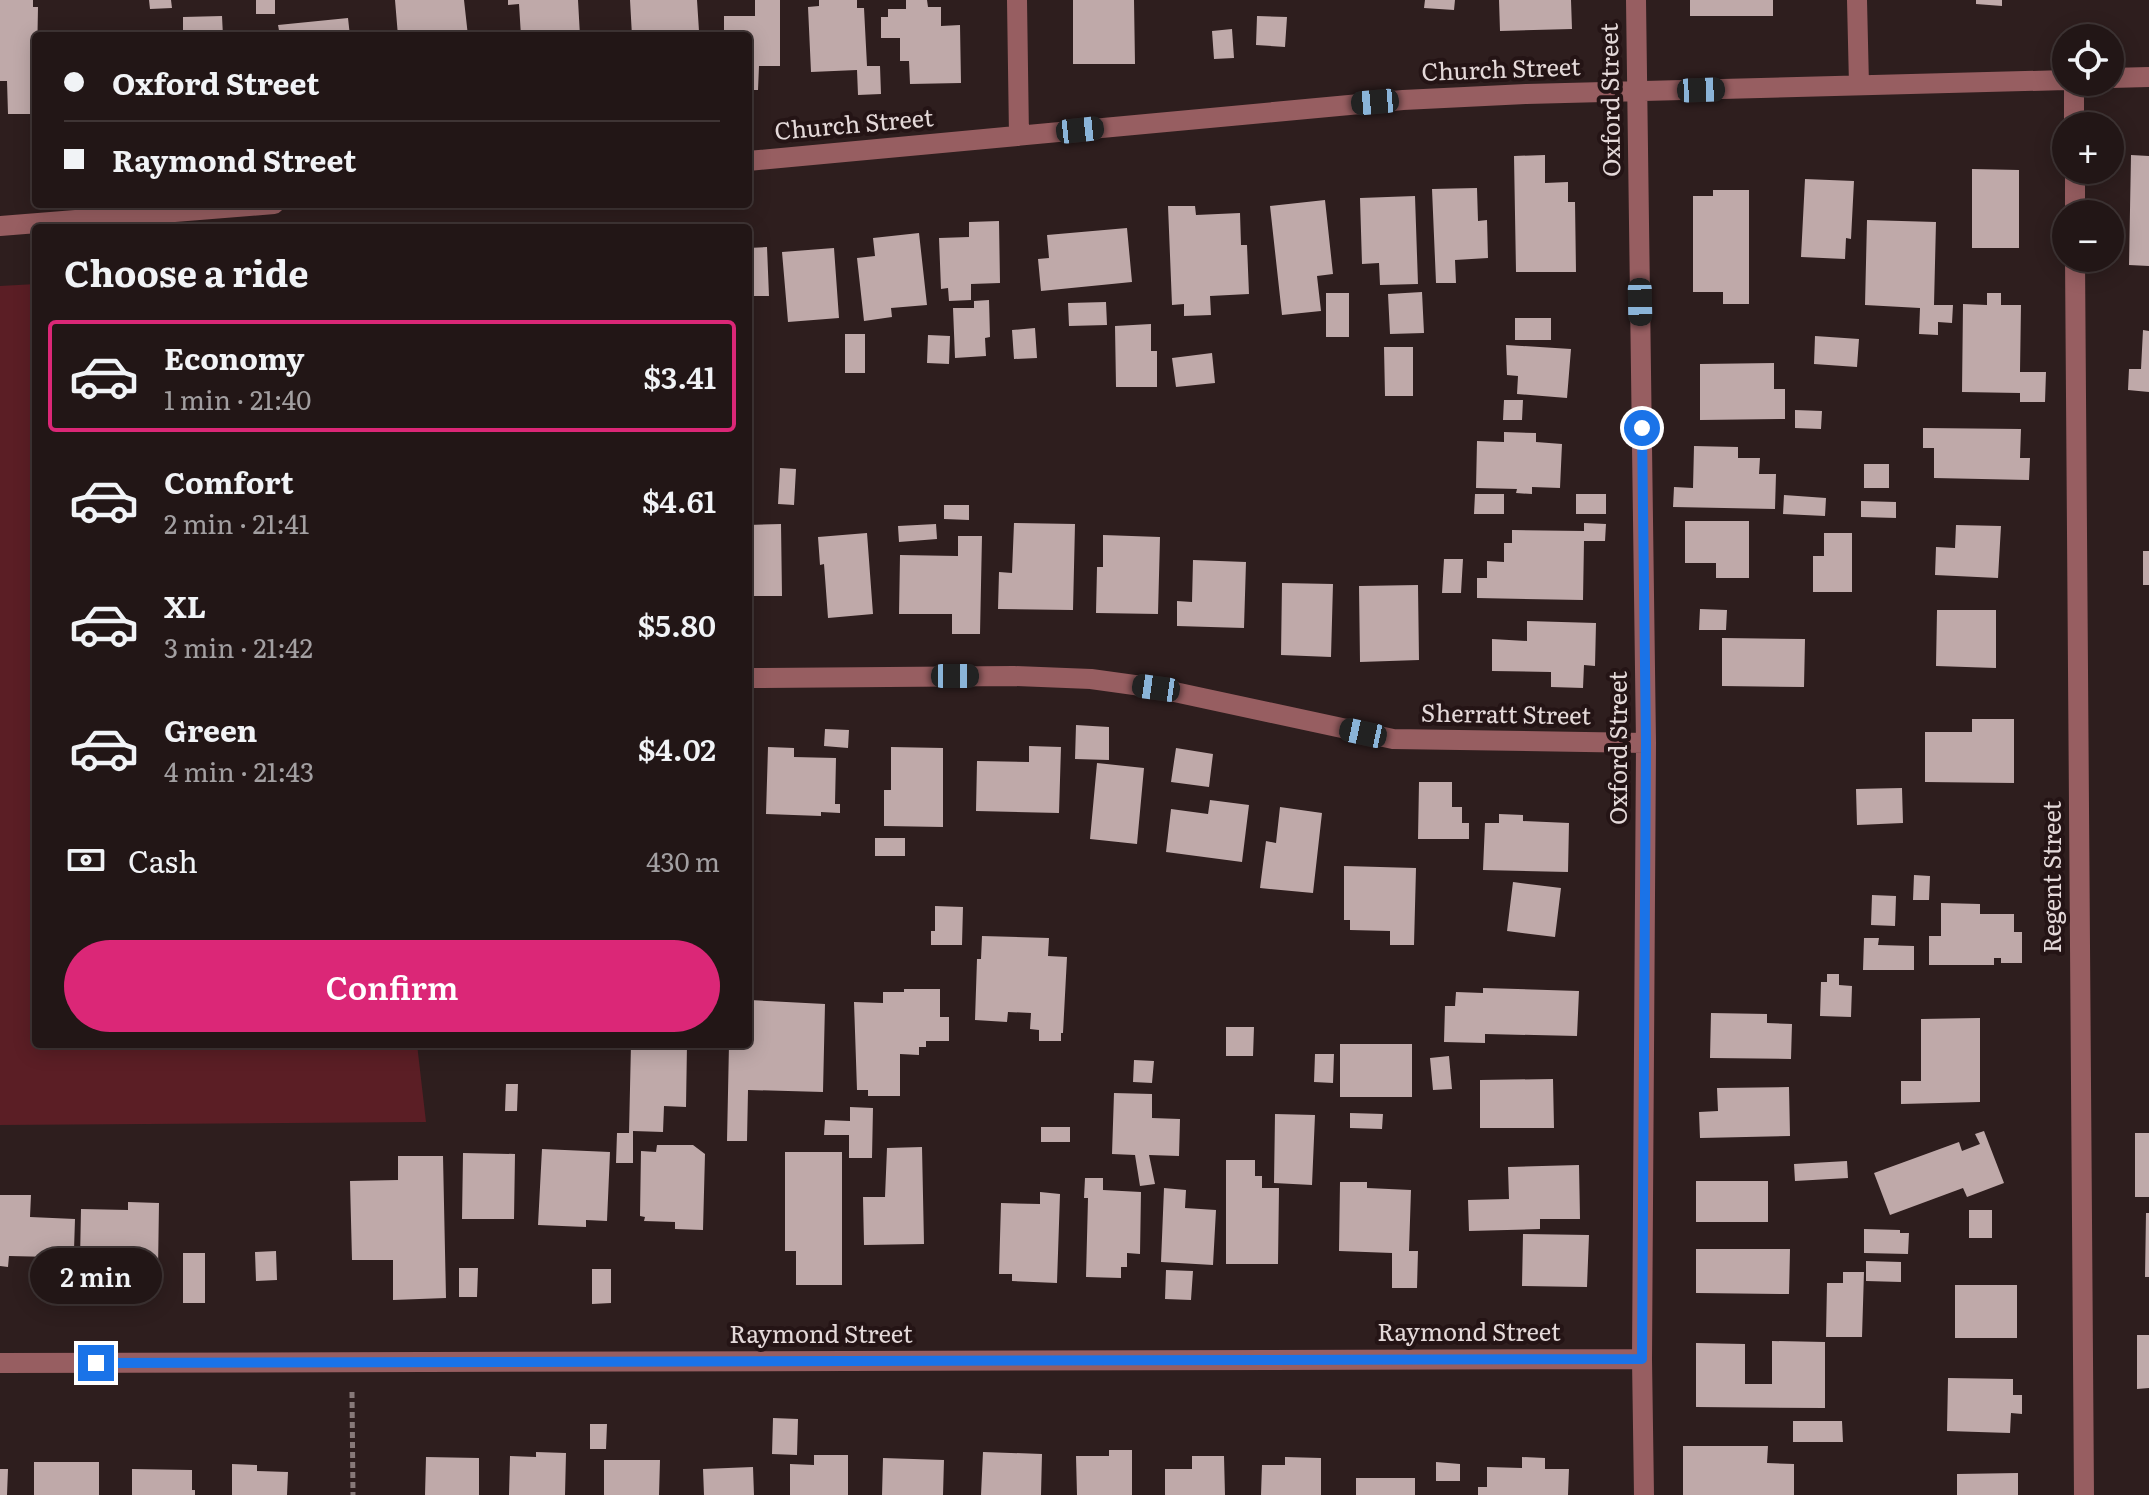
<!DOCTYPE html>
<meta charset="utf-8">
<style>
:root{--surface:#221616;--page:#2a1f1f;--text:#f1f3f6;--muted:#a29fa1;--line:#3f3535;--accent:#db2777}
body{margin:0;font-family:Literata,serif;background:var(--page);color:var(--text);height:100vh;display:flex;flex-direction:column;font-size:30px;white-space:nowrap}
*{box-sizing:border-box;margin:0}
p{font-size:26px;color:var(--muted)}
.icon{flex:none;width:44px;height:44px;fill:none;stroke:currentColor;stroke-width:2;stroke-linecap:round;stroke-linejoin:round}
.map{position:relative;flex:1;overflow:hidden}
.panel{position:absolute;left:32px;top:224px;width:720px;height:824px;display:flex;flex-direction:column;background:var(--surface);border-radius:8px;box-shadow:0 4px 20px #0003,0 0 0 2px var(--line)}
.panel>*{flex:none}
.guide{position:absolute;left:32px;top:32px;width:720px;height:176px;border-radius:8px;box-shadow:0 4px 20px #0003,0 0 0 2px var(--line);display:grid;align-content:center;height:176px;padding:0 32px;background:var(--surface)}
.fabs{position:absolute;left:2052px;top:24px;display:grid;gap:16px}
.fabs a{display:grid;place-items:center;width:72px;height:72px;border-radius:50%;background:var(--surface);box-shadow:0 4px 20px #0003,0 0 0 2px var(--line);font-size:40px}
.end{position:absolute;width:36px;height:36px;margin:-18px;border:10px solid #1a73e8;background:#fff;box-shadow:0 0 0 4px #fff}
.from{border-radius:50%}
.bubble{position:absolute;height:56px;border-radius:28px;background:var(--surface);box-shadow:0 4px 20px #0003,0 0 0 2px var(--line);font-size:26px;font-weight:600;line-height:56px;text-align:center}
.car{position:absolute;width:24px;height:48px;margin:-24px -12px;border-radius:10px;box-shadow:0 0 6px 2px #0007;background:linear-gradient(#222 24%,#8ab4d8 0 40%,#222 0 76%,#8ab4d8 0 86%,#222 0)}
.guide b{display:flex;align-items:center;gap:28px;height:76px;font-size:30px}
.guide b+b{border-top:2px solid var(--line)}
.guide i{width:20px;height:20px;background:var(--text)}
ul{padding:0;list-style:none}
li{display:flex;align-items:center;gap:24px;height:112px;margin:0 16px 12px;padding:0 16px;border:4px solid transparent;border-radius:8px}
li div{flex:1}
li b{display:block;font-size:30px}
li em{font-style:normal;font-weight:600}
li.current{border-color:var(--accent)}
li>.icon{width:72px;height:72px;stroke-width:1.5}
h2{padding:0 32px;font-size:36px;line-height:96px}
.pay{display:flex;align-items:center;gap:20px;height:88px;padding:0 32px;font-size:30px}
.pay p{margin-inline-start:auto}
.button{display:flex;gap:16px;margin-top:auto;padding:16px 32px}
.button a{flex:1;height:92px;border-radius:48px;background:var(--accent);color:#fff;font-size:32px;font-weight:600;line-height:92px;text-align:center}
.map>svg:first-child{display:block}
.green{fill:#5b1e25}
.building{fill:#bfa9a9}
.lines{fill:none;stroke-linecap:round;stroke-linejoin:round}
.path{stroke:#877979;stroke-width:5;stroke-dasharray:6 4;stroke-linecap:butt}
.minor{stroke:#975e61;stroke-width:20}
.route{stroke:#1a73e8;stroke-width:10}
.labels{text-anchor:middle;stroke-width:8;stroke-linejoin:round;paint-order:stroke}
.street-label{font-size:24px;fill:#e4d9d9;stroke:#241415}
</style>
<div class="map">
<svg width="2149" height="1495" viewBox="0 0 2149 1495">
<rect width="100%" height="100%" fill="#2e1e1e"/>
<path class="green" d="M36,284V1044H417L426,1122L0,1125V286Z"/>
<path class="building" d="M0,0H33V7H38L36,114H8L7,81H0Z
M149,0H171L172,8L150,9Z
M256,0H275V14H256Z
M395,0H464L468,36H398Z
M508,0H578L580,36H521L519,4L508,5Z
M630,0H697L699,31L665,33V36H632Z
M755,0H780V66H759L758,90H748V36H724V16H755Z
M819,0H857V8H864L867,66H880L881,94L858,95L857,70L811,72L808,7L819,6Z
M906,0H927L928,7H941V26L960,25L961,83L910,84L909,61H900V38H881V17H888V9H906Z
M1073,0H1134L1135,64H1073Z
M1425,0H1455L1454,10L1424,8Z
M1499,0H1571L1572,29L1500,31Z
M1690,0H1773V16H1690Z
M1976,0H2002V6L1976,4Z
M222,16L223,36H183V17Z
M1257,16L1287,17L1285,47L1256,45Z
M348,18L350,36H280L278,25Z
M1232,29L1234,58L1214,59L1212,31Z
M1545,155V183L1568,182V202H1575L1576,272H1516L1514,156Z
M2131,155L2149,156V266L2129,265Z
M1972,169L2019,170V248H1972Z
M1805,179L1854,181L1851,239L1846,238L1845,259L1801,257Z
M1477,188L1478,221L1487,220L1488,258L1455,260L1456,283H1436L1432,189Z
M1713,190H1749V304H1723V292H1693V196H1713Z
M1415,196L1418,284L1380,285L1379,263L1362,264L1360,198Z
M1325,200L1333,274L1317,276L1321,311L1282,315L1270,206Z
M1168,206H1195L1196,215L1240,213L1241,245H1247L1249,294L1210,296L1211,315L1184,316V304L1172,305Z
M1867,220L1936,222L1934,305H1953L1952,323L1938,322V335L1919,334L1920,308L1865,305Z
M999,221L1000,283L971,284V300L949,301L948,288L941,289L939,238L969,237V222Z
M1127,228L1132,282L1041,291L1038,259L1049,258L1047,235Z
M919,233L927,305L891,308L892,317L864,321L857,258L875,256L873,238Z
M767,247L769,296H748V248Z
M834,248L839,318L788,322L782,252Z
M1422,292L1424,333L1390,334L1388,294Z
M1326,293H1349V337H1326Z
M1987,293H2001V305H2021L2020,372H2046L2045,402H2020V393L1962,392L1963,304L1987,305Z
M989,300L990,337L985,338L986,356L955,358L953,308H974V301Z
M1106,302L1107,325L1069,326L1068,303Z
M1515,318H1551V340H1515Z
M1151,324V351H1157V387H1116L1115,326Z
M1035,328L1037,358L1014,359L1012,330Z
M2143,330L2149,331V392L2128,390L2129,369H2141Z
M845,334H865V373H845Z
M928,335L950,336L949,364L927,363Z
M1815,336L1859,339L1857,367L1814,364Z
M1506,345L1571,349L1567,398L1517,394L1518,376L1507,375Z
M1384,347H1413V396H1385Z
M1212,353L1215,383L1176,387L1172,358Z
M1774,363V389H1785V419L1700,420V364Z
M1504,400H1523L1522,420H1503Z
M1795,410L1822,411L1821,429L1795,428Z
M1923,428L2021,429L2020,458H2030L2029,480L1934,478V448H1923Z
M1504,432L1536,433V442L1562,444L1560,488L1532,487V494L1516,493L1517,489L1476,488L1477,441L1504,442Z
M1694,446L1738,447V458H1760L1759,474H1776L1775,509L1673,507L1674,487L1693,488Z
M1864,464H1889V488H1864Z
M780,468L796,469L794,505L778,504Z
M1475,494H1504V514H1474Z
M1576,494H1606V514H1576Z
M1784,495L1826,498L1825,516L1783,514Z
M1861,501L1896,502V518L1861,517Z
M944,505H969V520L944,519Z
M1685,521H1749V578H1716V563H1685Z
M1014,523L1075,524L1073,610L998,609L999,572L1012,573Z
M1584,523L1606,524L1605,541H1584L1583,600L1477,598V578H1487V561L1504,562V543H1512V530L1584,531Z
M781,524L782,596H748V525Z
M936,524L937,539L899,542L898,526Z
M1956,525L2001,526L1998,578L1935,575L1936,547L1955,548Z
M867,533L873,614L828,618L824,564L820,565L818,537Z
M1824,533H1852V592H1813V556H1824Z
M1103,535L1160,537L1158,614L1096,613L1097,567H1103Z
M958,536H982L980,634H952V614H899L900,555L958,556Z
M2143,551H2149V585H2143Z
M1444,559H1463L1461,593H1442Z
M1193,560L1246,562L1244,628L1177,626V601L1192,602Z
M1282,583L1333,584L1331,657L1281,655Z
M1418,585L1419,660L1360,662L1359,586Z
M1700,609L1727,610L1726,630H1699Z
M1937,610H1996V668L1936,666Z
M1527,621L1596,623L1595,666L1584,665L1583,688L1551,687V672L1492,671V639L1527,641Z
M1722,638L1805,639L1804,687L1722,686Z
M1972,719H2014V783L1925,782V732H1972Z
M1076,725L1109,727V760L1075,759Z
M825,729L849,730L848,748L824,746Z
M1029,746L1061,747L1059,813L976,811L977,761L1029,762Z
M768,747L794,748V757L836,758L835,804H840V813L821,812V816L766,814Z
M891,747L943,748V827L884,826V790H891Z
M1176,748L1213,754L1209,787L1171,782Z
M1097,763L1144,768L1137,844L1090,839Z
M1419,782H1452V807H1462V823H1469V839H1418Z
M1902,788L1903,823L1857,825L1856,789Z
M1210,800L1249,805L1242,862L1166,852L1171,809L1208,814Z
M1280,807L1322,813L1313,893L1260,888L1266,841L1276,843Z
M1499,814L1523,815V821L1569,823L1568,872L1483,870L1485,823H1499Z
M875,838H905V856H875Z
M1344,866L1416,868L1414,945H1390V931L1350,930V920H1344Z
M1914,875L1930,876L1929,900H1913Z
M1513,882L1561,888L1555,937L1507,931Z
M1872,895L1896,896L1895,926L1871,925Z
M1941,903L1980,904V914H2014V932H2022V963H2001V958H1994V965H1929V936H1941Z
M935,906L963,907L962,945H931V931H935Z
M982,936L1049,938L1048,956L1067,957L1063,1033H1061V1041H1039V1030L1030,1029L1031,1013L1008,1012L1007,1022L975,1020L977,959H981Z
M1864,938H1879L1878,945L1914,946V970H1863Z
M1827,974H1839V985L1852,986L1851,1017L1820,1016L1821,982H1827Z
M1483,988L1579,991L1577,1036L1485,1034V1043L1444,1042L1445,1006H1455L1456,992L1483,993Z
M904,989H940V1017H949V1041H926V1047H919V1055L900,1054V1096H868V1090H857L854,1002L883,1003V992H904Z
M750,1000L825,1004L823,1092L748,1090L747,1141H727L729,1044L749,1043Z
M1711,1013L1767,1014V1023L1792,1024L1791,1059L1710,1058Z
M1980,1018V1102L1901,1104V1081H1921V1019Z
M1226,1027H1254L1253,1056H1226Z
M631,1044H687L686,1107L664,1106L663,1132L633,1131V1163H616L617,1133H629Z
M1340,1044H1412V1097H1340Z
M1315,1054H1334L1333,1083L1314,1082Z
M1449,1056L1452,1089L1433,1090L1430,1058Z
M1134,1060L1154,1061L1152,1083L1133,1082Z
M1553,1079L1554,1128H1480V1080Z
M506,1084H518L517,1111H505Z
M1789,1087L1790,1136L1700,1138L1699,1112L1718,1111L1717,1088Z
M1114,1093L1152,1094V1118L1180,1119L1179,1156L1149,1155L1155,1184L1140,1186L1135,1155L1112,1154Z
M850,1107L873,1108L872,1158H849V1135H824L825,1120L850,1121Z
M1350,1113L1383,1114L1382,1129L1350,1128Z
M1275,1114L1315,1115L1312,1185L1274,1183Z
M1041,1127H1070V1142H1041Z
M1984,1131L2004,1183L1967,1197L1963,1188L1890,1215L1874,1173L1959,1142L1962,1151L1980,1144L1975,1134Z
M2135,1133H2149V1197H2135Z
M657,1145H693L705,1154L703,1230L675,1229V1222L644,1221L645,1217L640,1216L641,1151L656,1152Z
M922,1147L924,1244L864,1245L863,1197H885L887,1148Z
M542,1149L610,1152L607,1221L586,1220V1227L538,1225Z
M785,1152H842V1285H796V1251H785Z
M463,1153L515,1154L514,1219H462Z
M398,1156H443L446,1298L393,1300V1260H352L350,1181L398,1180Z
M1226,1160H1255V1176H1262V1188H1279L1278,1264H1226Z
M1847,1161L1848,1178L1795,1181L1794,1164Z
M1579,1165L1580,1219H1540V1229L1469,1231L1468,1200L1509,1199L1508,1167Z
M1085,1178H1103V1190L1141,1192L1140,1254L1127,1253V1267H1121V1278L1086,1277L1088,1198H1084Z
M1696,1181H1768V1222H1696Z
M1340,1182H1367V1188L1411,1190L1409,1251H1418L1417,1288H1392V1253L1339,1251Z
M1164,1188L1186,1190L1185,1208L1216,1210L1213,1265L1161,1262Z
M1040,1192L1060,1194L1057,1283L1012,1281V1274H999L1001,1203L1040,1204Z
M0,1195H31L30,1217L75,1219L74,1250L52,1249V1257L9,1256L8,1267L0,1266Z
M128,1202L159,1203L158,1270L89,1269V1260H80L81,1209L128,1210Z
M1969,1210H1992V1238H1969Z
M2146,1213H2149V1277H2145Z
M1864,1229L1900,1230V1233H1909L1908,1254L1864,1253Z
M1523,1234L1589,1235L1587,1287L1522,1286Z
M1696,1249H1790L1789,1294L1696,1293Z
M276,1251L277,1280L256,1281L255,1252Z
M183,1253H205V1303H183Z
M1866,1261L1901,1262V1282L1866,1281Z
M459,1268H478L477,1297H459Z
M592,1269H611V1303L592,1304Z
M1166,1270L1193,1271L1191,1300L1165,1299Z
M1843,1272H1864L1862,1337H1826L1827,1283H1843Z
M1955,1285H2017V1338H1955Z
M2137,1335H2149V1388L2137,1389Z
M1772,1341L1825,1342V1408L1696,1407V1343L1745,1344V1384H1772Z
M1948,1378L2013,1379V1395H2022V1414L2011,1413L2010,1433L1947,1431Z
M773,1418L798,1419L797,1455L772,1454Z
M1793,1421H1842L1843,1442H1793Z
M590,1424H607L606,1449H590Z
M1683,1446H1768L1767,1463L1794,1464V1495H1683Z
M1109,1450H1132V1495H1077L1076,1456H1109Z
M536,1452L566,1453L565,1495H509L510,1456L536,1457Z
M983,1452L1042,1454L1041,1495H981Z
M814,1455H848V1495H790V1464L814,1465Z
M1192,1456H1224L1225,1495H1165V1469H1192Z
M426,1457L479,1458V1495H425Z
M1285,1457L1321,1458V1495H1261L1262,1465H1285Z
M1522,1457L1545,1458V1469H1569L1568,1495H1478V1487H1487V1467L1522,1468Z
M883,1458L944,1460L943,1495H882Z
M604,1460H660L659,1495H604Z
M34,1462H99V1495H34Z
M1436,1462L1460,1464V1481H1436Z
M232,1464L257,1465V1471L288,1472L287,1495H232Z
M753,1467L754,1495H704L703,1469Z
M0,1469H8L7,1495H0Z
M132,1469L192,1470V1490H195V1495H132Z
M2018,1473V1495H1957V1474Z
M1356,1478H1415V1495H1356Z"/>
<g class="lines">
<path class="path" d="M352,1392L353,1495"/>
<path class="minor" d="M1017,0L1019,136
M1636,0L1646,743L1642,1359L1644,1495
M1857,0L1859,85
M2110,78L2149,77
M2074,82V126
M748,161L1403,100L1526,94L2066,80
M2075,170V214
M0,226L274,204
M2075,258L2084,1495
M748,678L1014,676L1091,679L1156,688L1393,739L1646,743
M0,1363L1642,1359"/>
</g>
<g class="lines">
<path class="route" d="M96,1363L1642,1359L1646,743L1642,428"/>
</g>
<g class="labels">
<g class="street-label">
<text transform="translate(1501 70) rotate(-2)" y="8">Church Street</text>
<text transform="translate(1611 100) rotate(-91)" y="8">Oxford Street</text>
<text transform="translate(854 125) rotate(-5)" y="8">Church Street</text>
<text transform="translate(1506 715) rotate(1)" y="8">Sherratt Street</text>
<text transform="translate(1619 748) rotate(-90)" y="8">Oxford Street</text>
<text transform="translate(2053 877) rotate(-90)" y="8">Regent Street</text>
<text x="1469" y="1341">Raymond Street</text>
<text x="821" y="1343">Raymond Street</text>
</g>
</g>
</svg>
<div class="fabs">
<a><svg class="icon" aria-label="locate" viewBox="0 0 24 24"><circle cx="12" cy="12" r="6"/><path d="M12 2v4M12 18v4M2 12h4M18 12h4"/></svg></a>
<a>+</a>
<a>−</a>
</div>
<i class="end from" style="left:1642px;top:428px"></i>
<i class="end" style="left:96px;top:1363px"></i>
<div class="bubble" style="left:30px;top:1248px;width:132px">2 min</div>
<i class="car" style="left:1701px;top:90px;rotate:88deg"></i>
<i class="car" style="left:1375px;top:102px;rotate:265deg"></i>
<i class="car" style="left:1080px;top:130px;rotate:84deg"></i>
<i class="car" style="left:1640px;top:302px;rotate:179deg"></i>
<i class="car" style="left:955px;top:676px;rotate:90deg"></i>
<i class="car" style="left:1156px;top:688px;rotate:278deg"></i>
<i class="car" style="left:1363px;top:733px;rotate:282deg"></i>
<div class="guide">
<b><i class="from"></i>Oxford Street</b>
<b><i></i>Raymond Street</b>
</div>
<section class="panel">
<h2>Choose a ride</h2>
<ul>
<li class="current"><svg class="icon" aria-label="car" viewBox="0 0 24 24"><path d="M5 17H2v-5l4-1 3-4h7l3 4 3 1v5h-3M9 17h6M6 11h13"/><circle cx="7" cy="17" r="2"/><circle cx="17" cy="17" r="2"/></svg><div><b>Economy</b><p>1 min · 21:40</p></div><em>$3.41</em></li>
<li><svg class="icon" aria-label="car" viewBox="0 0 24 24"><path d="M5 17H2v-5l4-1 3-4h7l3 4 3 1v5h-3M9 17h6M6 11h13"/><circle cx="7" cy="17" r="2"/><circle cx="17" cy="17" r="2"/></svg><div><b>Comfort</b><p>2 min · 21:41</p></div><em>$4.61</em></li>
<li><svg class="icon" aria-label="car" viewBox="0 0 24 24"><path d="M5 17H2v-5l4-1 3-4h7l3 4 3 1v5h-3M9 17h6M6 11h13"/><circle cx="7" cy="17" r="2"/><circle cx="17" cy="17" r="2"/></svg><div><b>XL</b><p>3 min · 21:42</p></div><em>$5.80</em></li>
<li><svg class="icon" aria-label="car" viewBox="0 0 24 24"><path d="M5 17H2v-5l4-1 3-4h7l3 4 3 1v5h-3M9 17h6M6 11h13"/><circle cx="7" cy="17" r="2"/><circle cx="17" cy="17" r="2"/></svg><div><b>Green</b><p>4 min · 21:43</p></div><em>$4.02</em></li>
</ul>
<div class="pay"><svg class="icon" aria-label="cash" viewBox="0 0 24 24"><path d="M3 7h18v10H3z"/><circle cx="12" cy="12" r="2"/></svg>Cash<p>430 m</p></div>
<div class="button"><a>Confirm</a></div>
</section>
</div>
